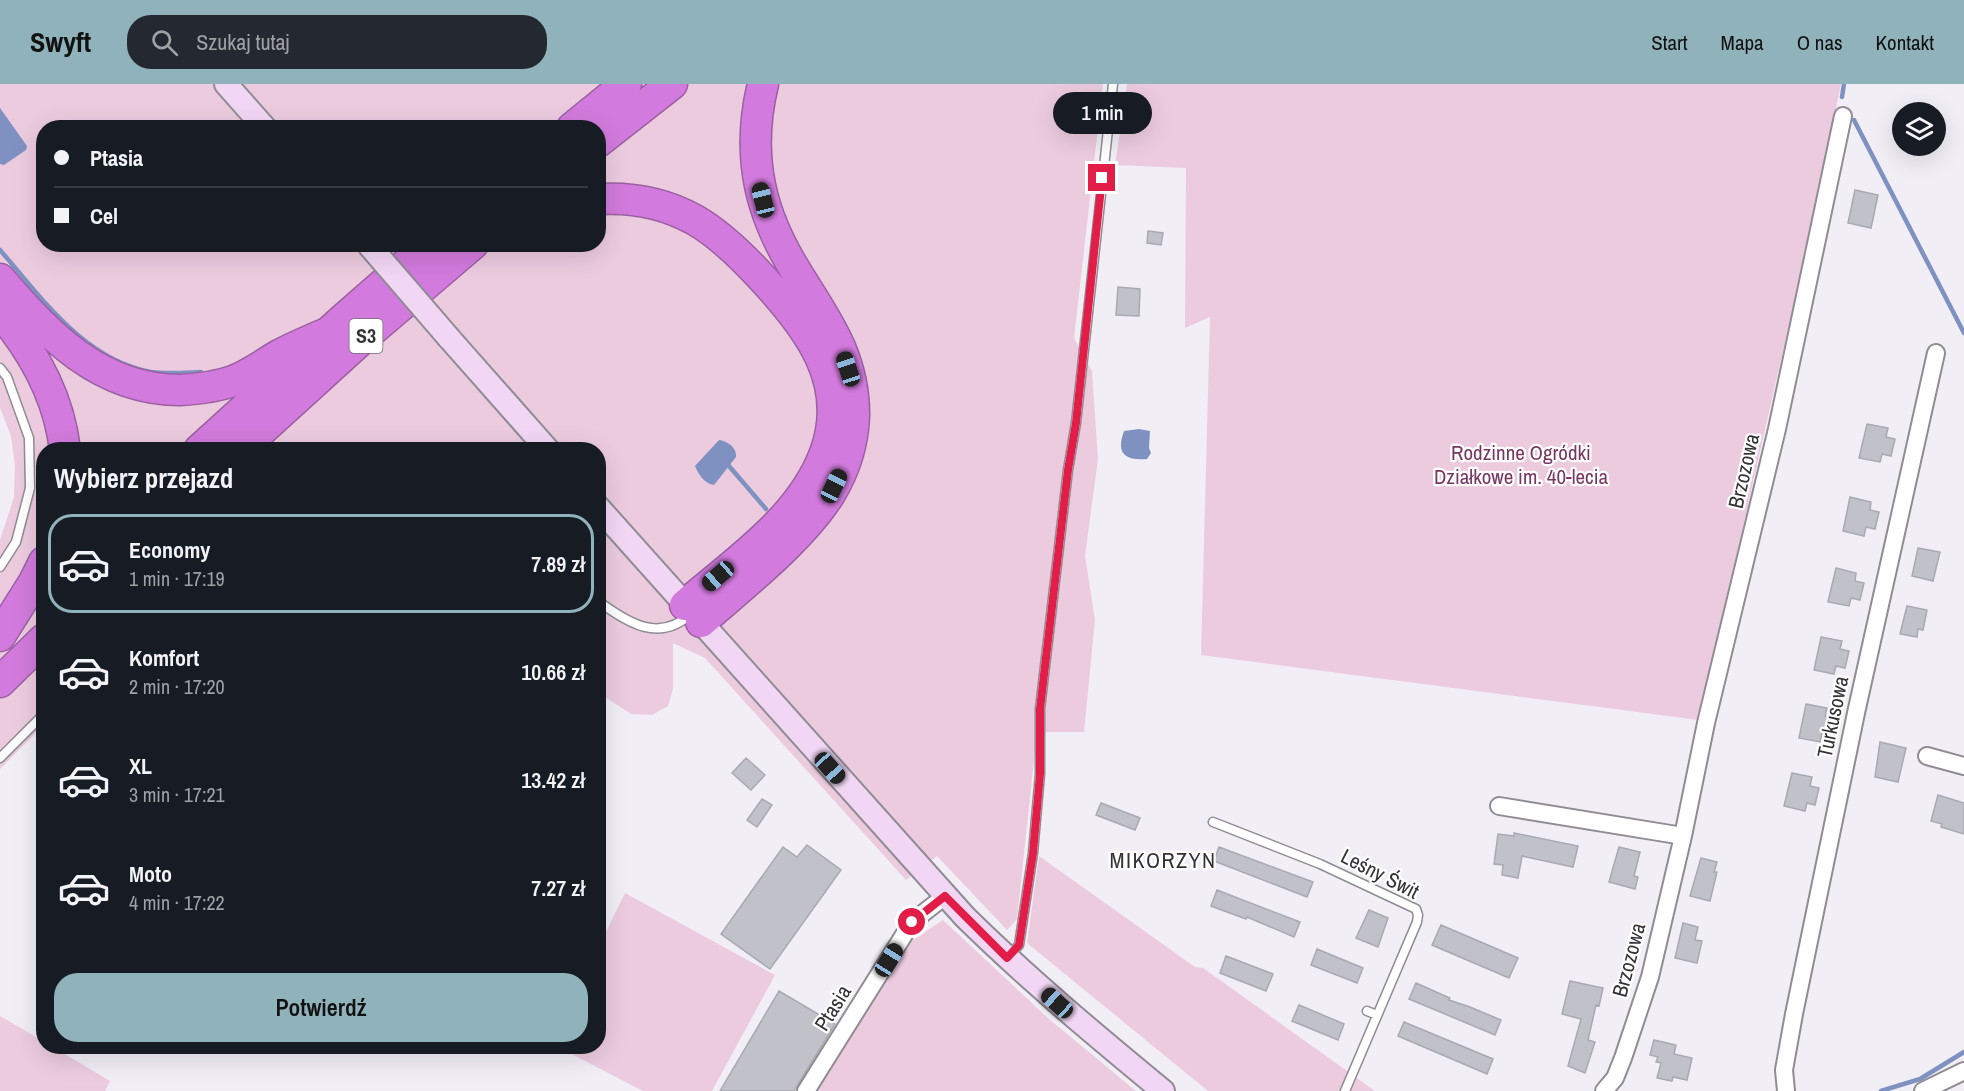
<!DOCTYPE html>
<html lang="pl">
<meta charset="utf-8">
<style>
:root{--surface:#171b24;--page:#242831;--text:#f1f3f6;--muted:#9ea1a6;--line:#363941;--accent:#90b2ba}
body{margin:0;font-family:"Archivo Narrow",sans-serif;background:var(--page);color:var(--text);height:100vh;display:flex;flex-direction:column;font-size:22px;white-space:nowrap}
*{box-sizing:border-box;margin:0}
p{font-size:20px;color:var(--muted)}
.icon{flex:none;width:33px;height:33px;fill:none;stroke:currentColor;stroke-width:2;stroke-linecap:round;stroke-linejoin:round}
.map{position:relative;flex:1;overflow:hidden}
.details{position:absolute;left:36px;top:358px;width:570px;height:612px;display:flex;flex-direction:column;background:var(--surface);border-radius:24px;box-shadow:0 6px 24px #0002}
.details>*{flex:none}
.banner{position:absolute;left:36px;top:36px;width:570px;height:132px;border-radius:24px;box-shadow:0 6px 24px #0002;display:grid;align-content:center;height:132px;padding:0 18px;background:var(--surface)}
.controls{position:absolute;left:1892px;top:18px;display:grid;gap:12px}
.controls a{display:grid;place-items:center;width:54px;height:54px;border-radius:50%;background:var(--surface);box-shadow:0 6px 24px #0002;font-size:30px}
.end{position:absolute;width:27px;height:27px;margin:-14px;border:8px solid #e11d48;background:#fff;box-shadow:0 0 0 3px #fff}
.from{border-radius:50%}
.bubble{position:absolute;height:42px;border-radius:21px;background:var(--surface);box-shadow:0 6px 24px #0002;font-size:20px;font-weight:600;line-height:42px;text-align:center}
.car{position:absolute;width:18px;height:36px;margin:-18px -9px;border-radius:8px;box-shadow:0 0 4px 2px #0007;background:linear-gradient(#222 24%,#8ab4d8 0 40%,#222 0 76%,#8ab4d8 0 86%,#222 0)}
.banner b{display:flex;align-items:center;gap:21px;height:57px;font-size:22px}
.banner b+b{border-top:2px solid var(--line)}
.banner i{width:15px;height:15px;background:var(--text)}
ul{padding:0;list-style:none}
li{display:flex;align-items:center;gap:18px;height:99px;margin:0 12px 9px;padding:0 6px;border:3px solid transparent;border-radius:24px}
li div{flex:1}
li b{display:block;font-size:22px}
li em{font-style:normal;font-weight:600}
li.active{border-color:var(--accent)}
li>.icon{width:54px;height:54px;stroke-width:1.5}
h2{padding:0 18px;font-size:27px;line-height:72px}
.action{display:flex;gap:12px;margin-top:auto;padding:12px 18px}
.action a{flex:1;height:69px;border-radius:24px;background:var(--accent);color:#111;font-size:24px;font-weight:600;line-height:69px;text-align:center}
header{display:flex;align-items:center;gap:36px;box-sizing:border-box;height:84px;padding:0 30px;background:var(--accent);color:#111}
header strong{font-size:28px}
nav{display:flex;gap:33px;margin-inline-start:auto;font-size:21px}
.search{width:420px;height:54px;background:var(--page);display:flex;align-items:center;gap:15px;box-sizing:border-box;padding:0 21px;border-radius:24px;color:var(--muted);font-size:22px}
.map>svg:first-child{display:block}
.green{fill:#eccbdf;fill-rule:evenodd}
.water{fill:#7f91c1}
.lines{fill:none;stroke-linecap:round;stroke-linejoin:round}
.stream{stroke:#7f91c1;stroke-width:4.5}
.building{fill:#c1c1c9;stroke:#a9a9b1;stroke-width:1.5}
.lane-casing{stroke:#8f8c93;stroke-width:11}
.street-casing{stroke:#8f8c93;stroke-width:20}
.secondary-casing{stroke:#8f8c93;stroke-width:26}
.highway-casing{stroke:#9a61a2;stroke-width:33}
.lane{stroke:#fff;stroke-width:8}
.street{stroke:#fff;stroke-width:16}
.secondary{stroke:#f2d7f5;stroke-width:22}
.highway{stroke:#d27add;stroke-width:30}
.secondary-bridge-casing{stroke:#8f8c93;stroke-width:26;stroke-linecap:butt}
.secondary-bridge{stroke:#f2d7f5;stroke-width:22}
.route{stroke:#e11d48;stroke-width:8}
.labels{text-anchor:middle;stroke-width:4.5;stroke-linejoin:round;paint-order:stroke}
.shield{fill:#fff;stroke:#707072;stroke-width:1.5}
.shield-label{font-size:20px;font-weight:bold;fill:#333235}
.park-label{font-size:21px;fill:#773762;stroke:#fff}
.street-label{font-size:21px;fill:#333235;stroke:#fff}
.neighbourhood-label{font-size:22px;letter-spacing:1.5px;fill:#333235;stroke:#fff}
</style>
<header>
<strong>Swyft</strong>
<div class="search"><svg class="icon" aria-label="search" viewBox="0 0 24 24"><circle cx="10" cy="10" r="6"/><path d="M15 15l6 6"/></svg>Szukaj tutaj</div>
<nav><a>Start</a><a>Mapa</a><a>O nas</a><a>Kontakt</a></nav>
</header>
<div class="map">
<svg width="1964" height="1007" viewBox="0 0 1964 1007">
<rect width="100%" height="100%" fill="#f1eef6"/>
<path class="green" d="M0,0H1103L1074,254L1092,287L1098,375L1085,472L1095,536L1084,648H1037L1017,835L1007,846L937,772L906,796L705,574L673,559V605L668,622L652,631L631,630L599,609L598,366H44L43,642L0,685V456L14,413L15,382L11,352L0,324ZM44,44H598V160H44Z
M1127,0H1841L1812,139L1699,636L1201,571L1210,233L1185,244L1186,84L1115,81Z
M1039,772L1195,883L1203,884L1375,1007H1208L1027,859Z
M625,809L775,891L712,1007H643L558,963H598L599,862Z
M943,836L1049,935L1136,1007H815L904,862Z
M0,932L43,957L44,963H53L110,997L105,1007H0Z"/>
<path class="water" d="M0,24L27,62L26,66L4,81L0,80Z
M1139,345L1150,347L1149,364L1151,369L1147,375C1124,377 1116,369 1124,347Z
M719,356C728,357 737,364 736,373L714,401C705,400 698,390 695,382Z"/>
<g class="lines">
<path class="stream" d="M1842,13L1844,0
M1854,36L1964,249
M0,166C41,213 84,276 151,288C167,290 185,289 201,288
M729,382L766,425
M1881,1007L1920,995L1964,968"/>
</g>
<path class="building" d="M1855,106L1878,111L1871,144L1848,139Z
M1148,147L1163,149L1161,161L1147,159Z
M1118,203L1140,205L1139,232L1116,231Z
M1867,340L1888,344L1886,353L1895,355L1891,372L1882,370L1880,378L1859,374Z
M1850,413L1871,418L1870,426L1879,428L1875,445L1866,443L1864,452L1843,447Z
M1918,464L1940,468L1933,497L1912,492Z
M1836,484L1856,489L1855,497L1864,499L1860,516L1851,514L1849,522L1828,518Z
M1907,522L1927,526L1923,546L1918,545L1917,553L1900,550Z
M1821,553L1842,557L1840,565L1849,567L1845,584L1836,582L1834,590L1814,586Z
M1806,620L1827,624L1825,632L1834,635L1831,651L1822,649L1820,658L1799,654Z
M1880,658L1906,664L1898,698L1875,693Z
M746,674L765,691L751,706L732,689Z
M1792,689L1812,693L1810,702L1819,704L1815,721L1807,719L1805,727L1784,722Z
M1938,711L1964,719V750L1941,743L1942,740L1931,737Z
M762,715L772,721L757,743L747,736Z
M1101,719L1140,734L1135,746L1096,731Z
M1514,749L1578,762L1573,783L1522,772L1518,794L1502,791L1503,781L1494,780L1498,750L1514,752Z
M807,761L841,786L770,885L721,850L783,763L797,773Z
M1219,763L1313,798L1307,813L1214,777Z
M1619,763L1640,768L1634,792L1638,793L1635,805L1609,798Z
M1701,774L1717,778L1714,788H1717L1710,817L1690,812Z
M1217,806L1300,838L1294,853L1247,833L1246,835L1211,822Z
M1369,826L1388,834L1378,863L1356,854Z
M1683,839L1698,843L1695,856L1702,857L1697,879L1675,874Z
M1441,841L1518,874L1509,894L1432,861Z
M1317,865L1363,884L1357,899L1311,881Z
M1226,872L1273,890L1266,907L1220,889Z
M1570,897L1603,904L1599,922L1596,921L1588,956L1595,958L1585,989L1568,982L1581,935L1562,930Z
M1416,899L1450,914L1449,916L1470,923L1501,936L1495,951L1409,915Z
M779,907L835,940L794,1007H720Z
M1299,921L1344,940L1338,956L1292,937Z
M1404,938L1493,975L1487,990L1398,952Z
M1654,956L1676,961L1674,970L1692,974L1687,996L1673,993L1672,997L1657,994L1661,979L1656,978L1658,973L1650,971Z"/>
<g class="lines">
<g class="lane-casing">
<path id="lane" d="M0,284L7,293L29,354L30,404L16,458L0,483
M598,517C629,540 660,559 692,529
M0,674L44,630
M1213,738L1320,780L1416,825L1418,831L1417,838L1345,1007
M1009,872L1019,861L1033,769L1040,690V625L1068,386L1076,339L1113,0
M1367,927L1377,931"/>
</g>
<g class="street-casing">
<path id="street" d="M1927,672L1964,682
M1499,722L1683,752
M806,1007L912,838L945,812
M1604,1007L1615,994L1623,974L1650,893L1683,752L1706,639L1777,345L1843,32
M1786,1007L1784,986L1794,930L1856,629L1936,269
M1923,1007L1964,987"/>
</g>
<g class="secondary-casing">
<path id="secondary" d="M226,0L265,44
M449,254L548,366
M598,423L965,833C1028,895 1095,951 1163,1007"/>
</g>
<g class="highway-casing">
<path id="highway" d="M572,44L626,0
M598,58L672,0
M598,115C632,113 665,119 695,136C721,151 743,173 763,195C808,243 851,299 825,369C801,434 736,477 685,521
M0,195C48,251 100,306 180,306C197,305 216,303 233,297C251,290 265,279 281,270C296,262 311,256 327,249
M0,228C34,268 59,313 65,366
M199,366L341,237L429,160
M240,366L363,254L473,160
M701,538C742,502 801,456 830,410C844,387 853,359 854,332C855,252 801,211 773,143C753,96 751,49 763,0
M0,552L34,498L44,478
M0,598L44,555"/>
</g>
<use href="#lane" class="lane"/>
<use href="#street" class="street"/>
<use href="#secondary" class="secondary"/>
<use href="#highway" class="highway"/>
<g class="secondary-bridge-casing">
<path id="secondary-bridge" d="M368,160L449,254"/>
</g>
<use href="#secondary-bridge" class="secondary-bridge"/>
</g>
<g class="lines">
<path class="route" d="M912,838L945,812L1007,874L1019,861L1033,769L1040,690V625L1068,386L1076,339L1102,94"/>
</g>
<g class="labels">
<rect class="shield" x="349.5" y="235" width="33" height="34" rx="4.5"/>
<g class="shield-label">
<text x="366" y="259">S3</text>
</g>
<g class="park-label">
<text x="1521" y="376">Rodzinne Ogródki<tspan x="1521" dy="24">Działkowe im. 40-lecia</tspan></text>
</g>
<g class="street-label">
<text transform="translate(1744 387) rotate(-77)" y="7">Brzozowa</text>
<text transform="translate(1833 633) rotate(-78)" y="7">Turkusowa</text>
<text transform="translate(1380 790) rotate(27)" y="7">Leśny Świt</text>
<text transform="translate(1629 876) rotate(-75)" y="7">Brzozowa</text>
<text transform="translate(833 924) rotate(-58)" y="7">Ptasia</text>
</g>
<g class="neighbourhood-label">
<text x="1163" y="784">MIKORZYN</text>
</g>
</g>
</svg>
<div class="controls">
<a><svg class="icon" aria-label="layers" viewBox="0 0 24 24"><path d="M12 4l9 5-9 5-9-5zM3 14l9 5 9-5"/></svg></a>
</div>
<i class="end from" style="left:912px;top:838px"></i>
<i class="end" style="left:1102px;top:94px"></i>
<div class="bubble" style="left:1053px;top:8px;width:99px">1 min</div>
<i class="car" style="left:763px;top:116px;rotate:346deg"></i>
<i class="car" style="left:848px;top:285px;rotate:342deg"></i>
<i class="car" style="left:834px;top:402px;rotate:26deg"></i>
<i class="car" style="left:718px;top:492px;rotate:229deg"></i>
<i class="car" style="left:830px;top:684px;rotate:138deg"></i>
<i class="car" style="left:889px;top:876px;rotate:32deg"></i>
<i class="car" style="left:1057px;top:919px;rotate:312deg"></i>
<div class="banner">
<b><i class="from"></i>Ptasia</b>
<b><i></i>Cel</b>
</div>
<section class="details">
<h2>Wybierz przejazd</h2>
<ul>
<li class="active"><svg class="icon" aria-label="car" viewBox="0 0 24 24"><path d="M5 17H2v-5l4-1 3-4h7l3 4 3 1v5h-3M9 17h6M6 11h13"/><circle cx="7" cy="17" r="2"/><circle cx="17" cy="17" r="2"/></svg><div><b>Economy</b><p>1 min · 17:19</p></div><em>7.89 zł</em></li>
<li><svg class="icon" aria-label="car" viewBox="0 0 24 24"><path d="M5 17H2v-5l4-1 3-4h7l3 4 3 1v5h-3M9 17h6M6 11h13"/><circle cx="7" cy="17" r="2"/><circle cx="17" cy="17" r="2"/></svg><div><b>Komfort</b><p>2 min · 17:20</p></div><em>10.66 zł</em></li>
<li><svg class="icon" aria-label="car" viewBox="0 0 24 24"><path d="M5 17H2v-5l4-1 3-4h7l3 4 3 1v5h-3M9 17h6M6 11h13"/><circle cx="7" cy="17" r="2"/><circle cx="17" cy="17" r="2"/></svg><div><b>XL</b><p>3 min · 17:21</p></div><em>13.42 zł</em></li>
<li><svg class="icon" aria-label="car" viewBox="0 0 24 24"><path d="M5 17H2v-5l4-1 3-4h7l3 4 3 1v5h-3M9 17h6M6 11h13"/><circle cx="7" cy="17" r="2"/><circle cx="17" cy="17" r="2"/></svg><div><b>Moto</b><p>4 min · 17:22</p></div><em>7.27 zł</em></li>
</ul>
<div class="action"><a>Potwierdź</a></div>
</section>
</div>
